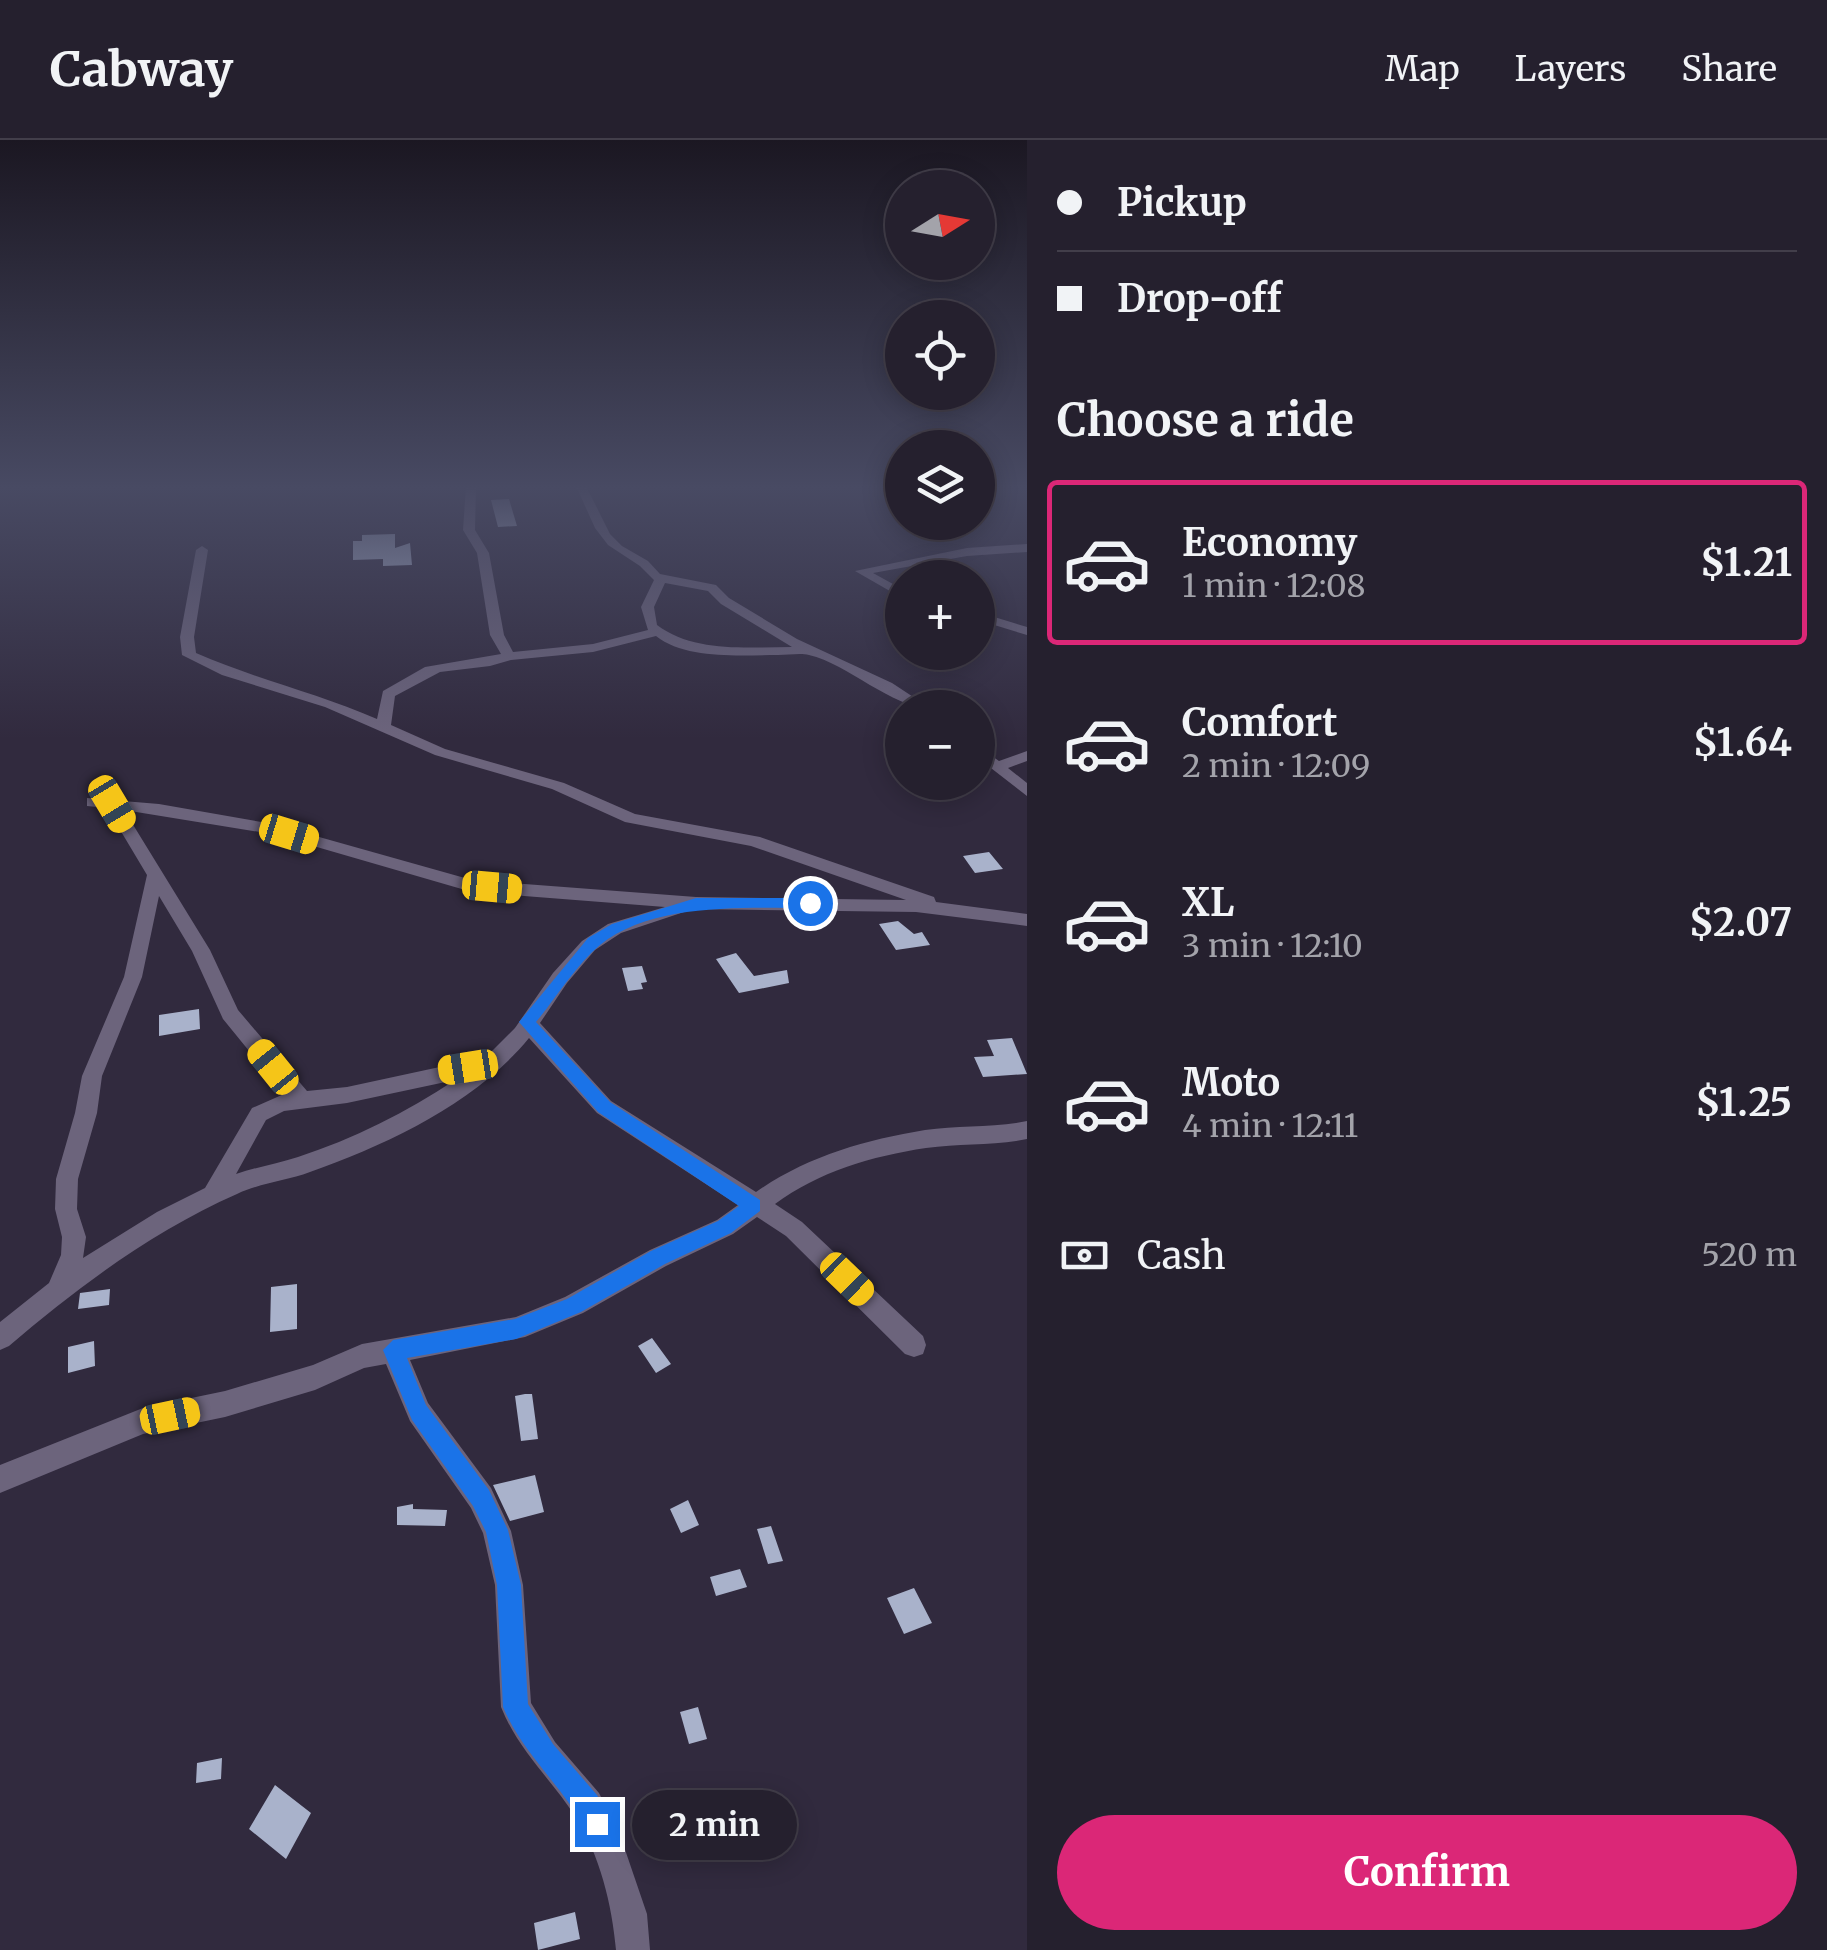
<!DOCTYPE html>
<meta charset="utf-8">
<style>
:root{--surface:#25202e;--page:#2d2836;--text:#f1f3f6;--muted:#a3a3aa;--line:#423e4a;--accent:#db2777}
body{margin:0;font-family:Merriweather,serif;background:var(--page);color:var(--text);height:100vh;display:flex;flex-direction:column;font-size:38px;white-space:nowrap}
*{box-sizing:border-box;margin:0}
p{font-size:32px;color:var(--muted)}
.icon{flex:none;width:55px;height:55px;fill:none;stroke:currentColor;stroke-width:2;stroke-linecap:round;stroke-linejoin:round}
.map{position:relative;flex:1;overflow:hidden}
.sheet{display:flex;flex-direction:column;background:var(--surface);width:800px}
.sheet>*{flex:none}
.banner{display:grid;align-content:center;height:220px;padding:0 30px;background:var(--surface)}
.needle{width:65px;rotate:79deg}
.controls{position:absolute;left:885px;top:30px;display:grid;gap:20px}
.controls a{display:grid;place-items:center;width:110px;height:110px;border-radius:50%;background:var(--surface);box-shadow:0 5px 25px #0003,0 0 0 2px var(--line);font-size:50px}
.end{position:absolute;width:45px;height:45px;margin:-22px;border:12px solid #1a73e8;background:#fff;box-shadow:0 0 0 5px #fff}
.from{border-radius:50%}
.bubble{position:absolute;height:70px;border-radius:35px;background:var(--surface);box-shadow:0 5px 25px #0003,0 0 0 2px var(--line);font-size:32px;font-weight:700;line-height:70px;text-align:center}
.car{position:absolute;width:30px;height:60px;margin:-30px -15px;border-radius:12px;box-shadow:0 0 8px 2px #0007;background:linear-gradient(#f5c518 24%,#345 0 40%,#f5c518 0 76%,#345 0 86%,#f5c518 0)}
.banner b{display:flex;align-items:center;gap:35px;height:95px;font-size:38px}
.banner b+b{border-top:2px solid var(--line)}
.banner i{width:25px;height:25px;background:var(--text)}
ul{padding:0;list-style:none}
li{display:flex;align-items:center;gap:30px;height:165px;margin:0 20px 15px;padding:0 10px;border:5px solid transparent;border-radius:10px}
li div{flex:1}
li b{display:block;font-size:38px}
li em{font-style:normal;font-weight:700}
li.active{border-color:var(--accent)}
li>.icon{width:90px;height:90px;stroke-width:1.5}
h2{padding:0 30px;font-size:45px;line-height:120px}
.pay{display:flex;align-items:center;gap:25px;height:110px;padding:0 30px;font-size:38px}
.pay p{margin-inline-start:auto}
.button{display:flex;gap:20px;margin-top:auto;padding:20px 30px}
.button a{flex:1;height:115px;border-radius:60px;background:var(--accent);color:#fff;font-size:40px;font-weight:700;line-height:115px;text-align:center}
header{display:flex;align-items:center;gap:60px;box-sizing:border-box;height:140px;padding:0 50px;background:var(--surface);border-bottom:2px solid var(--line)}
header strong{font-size:48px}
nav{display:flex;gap:55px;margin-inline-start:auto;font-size:35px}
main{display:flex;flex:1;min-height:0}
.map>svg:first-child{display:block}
.building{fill:#a9b2cb}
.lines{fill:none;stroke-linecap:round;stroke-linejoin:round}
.minor{fill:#6c647c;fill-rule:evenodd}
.route{fill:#1a73e8}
</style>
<header>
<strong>Cabway</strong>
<nav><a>Map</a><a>Layers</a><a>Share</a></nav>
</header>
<main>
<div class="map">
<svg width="1027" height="1810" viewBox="0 0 1027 1810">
<rect width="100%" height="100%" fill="#312a3e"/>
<path class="building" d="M509,359L517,386L498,387L491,360Z
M395,394V408L410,403L412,425L383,426V419L353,420V401H362V395Z
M989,712L1003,729L975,733L963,716Z
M898,781L914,794L922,792L930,805L896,810L879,784Z
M736,813L754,836L787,830L789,843L739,853L716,819Z
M642,826L647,842L641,843L643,849L628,851L622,828Z
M199,869L200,889L159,896V875Z
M1012,898L1027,934L983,937L974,917L994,916L987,900Z
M297,1144V1189L270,1192L271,1147Z
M110,1149L109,1165L78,1169L80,1153Z
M652,1198L671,1224L656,1233L638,1206Z
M94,1201L95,1226L68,1233V1207Z
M525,1254H532L538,1299L521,1301L515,1256Z
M535,1335L544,1372L510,1381L493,1345Z
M688,1360L699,1385L681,1393L670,1369Z
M413,1364V1369L447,1370L445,1386L397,1385V1367Z
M771,1386L783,1421L768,1424L757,1389Z
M740,1429L747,1447L716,1456L710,1437Z
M914,1448L932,1483L904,1494L887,1458Z
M698,1567L707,1599L689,1604L680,1572Z
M222,1618L221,1639L196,1643L197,1623Z
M275,1645L311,1673L286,1719L249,1689Z
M575,1772L580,1799L538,1810L534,1783Z"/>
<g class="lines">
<path class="minor" d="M466,346H476L475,390L489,413L504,495L513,512L593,504L648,490L641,467L654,440L640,426L608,405L595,388L576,346H586L610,394L622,406L648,421L660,434L716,445L729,458L797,499L892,543L930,568C892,568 848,524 809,515C801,513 788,515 778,515C741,515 686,520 656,496L593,512L511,520L490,526L440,532L395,556L391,585L445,609L564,643L635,674L760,697L934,757L936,762L1027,774V786L916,772L693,769L621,793L595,810L567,843L540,883L611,961L756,1052C806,1017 864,1000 925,990C958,985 993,988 1027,981V999C994,1006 960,1003 926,1008C872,1016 818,1032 775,1064L802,1082L923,1196L926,1205L923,1214L914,1217L905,1214L786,1096L757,1077L733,1094L666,1126L583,1173L525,1197L410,1220L428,1263L491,1348L511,1391L523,1445L531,1563L555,1602L599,1653L619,1692L647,1774L650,1810H616C612,1765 600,1715 575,1676C551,1639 518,1610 501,1567L495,1445L483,1393L471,1368L410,1281L386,1224L364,1228L315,1250L225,1277L143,1294L0,1353V1325L143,1268L225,1251L313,1225L362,1204L516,1177L565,1157L650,1110L717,1080L738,1065L597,973L529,898C476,963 388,1004 310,1032C286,1041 260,1043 237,1054C153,1091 78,1147 9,1206L0,1210V1182L49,1143L61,1115L62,1097L55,1069L56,1039L75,973L82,936L124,837L147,735L107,668L87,666V658L159,664L273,684L472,740L696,757L906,760L751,706L625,682L552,649L435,615L325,567L222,535L182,515L180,497L196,410L202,406L208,410L194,497L196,513C255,539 318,553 377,579L383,551L425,527L501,514L490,495L477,413L463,390ZM665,443L708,451L721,464L792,507C747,507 694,513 657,485L654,467ZM124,670L272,694L472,752L665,767L608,784L582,801L553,833L515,888L486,917L347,947L307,951L238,870L210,810ZM159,756L192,811L223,879L284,954L252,968L205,1048L157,1072L83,1118L86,1097L77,1069L78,1039L97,973L102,936L142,837ZM455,940C407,972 353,999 298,1017C277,1024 256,1027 236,1034L266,980L284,971L347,963Z
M1027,404V412L967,416L873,433L902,449V458L855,431L967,408Z
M978,472L1027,487V495L978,480Z
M978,606L999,621L1027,611V621L1008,628L1027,643V656L978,618Z"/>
</g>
<linearGradient id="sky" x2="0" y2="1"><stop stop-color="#1b1722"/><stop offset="0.58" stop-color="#484a63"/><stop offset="1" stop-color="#484a63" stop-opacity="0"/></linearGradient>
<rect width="1027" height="599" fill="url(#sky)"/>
<path class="route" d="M696,758H810L817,763L810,768C746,768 653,762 600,805C576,825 556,858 536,882L610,962L760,1060V1071L731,1093L665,1124L581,1172L516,1199L407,1218L426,1265L489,1350L508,1390L521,1445L528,1564L553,1604L597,1655L611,1684L607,1694L597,1698L588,1694C565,1648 523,1615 503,1567L497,1445L486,1392L473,1366L412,1280L383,1210L393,1200L515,1179L567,1159L651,1111L718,1081L739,1066L598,972L519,882L588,798L612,784Z"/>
</svg>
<div class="controls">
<a><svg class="needle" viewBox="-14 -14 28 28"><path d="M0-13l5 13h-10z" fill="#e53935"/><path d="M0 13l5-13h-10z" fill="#a3a3aa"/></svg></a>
<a><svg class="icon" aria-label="locate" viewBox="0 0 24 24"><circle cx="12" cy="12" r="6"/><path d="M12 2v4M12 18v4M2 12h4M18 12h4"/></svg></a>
<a><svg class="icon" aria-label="layers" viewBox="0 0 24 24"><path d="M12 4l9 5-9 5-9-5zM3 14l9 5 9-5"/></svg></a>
<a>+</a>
<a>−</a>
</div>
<i class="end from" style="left:810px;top:763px"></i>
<i class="end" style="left:597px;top:1684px"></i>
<div class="bubble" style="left:632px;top:1650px;width:165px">2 min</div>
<i class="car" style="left:112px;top:664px;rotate:149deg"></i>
<i class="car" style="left:289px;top:694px;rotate:107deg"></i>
<i class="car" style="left:492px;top:747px;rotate:95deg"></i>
<i class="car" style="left:273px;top:927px;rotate:321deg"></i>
<i class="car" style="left:468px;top:927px;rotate:261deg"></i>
<i class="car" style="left:847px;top:1139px;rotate:134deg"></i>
<i class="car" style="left:170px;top:1276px;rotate:78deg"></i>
</div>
<section class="sheet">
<div class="banner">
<b><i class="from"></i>Pickup</b>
<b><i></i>Drop-off</b>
</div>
<h2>Choose a ride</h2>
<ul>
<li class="active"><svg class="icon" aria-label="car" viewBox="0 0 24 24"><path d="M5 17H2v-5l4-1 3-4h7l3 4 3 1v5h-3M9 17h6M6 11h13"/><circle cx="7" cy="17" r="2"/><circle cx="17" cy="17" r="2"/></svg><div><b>Economy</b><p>1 min · 12:08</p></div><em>$1.21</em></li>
<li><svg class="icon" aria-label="car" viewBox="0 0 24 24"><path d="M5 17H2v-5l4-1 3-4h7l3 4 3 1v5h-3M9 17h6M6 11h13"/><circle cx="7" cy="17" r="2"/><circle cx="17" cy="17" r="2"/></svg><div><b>Comfort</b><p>2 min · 12:09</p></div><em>$1.64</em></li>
<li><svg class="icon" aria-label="car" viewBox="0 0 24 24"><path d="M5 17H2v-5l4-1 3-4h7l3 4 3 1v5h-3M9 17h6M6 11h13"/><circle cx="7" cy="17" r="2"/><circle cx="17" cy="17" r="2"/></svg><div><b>XL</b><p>3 min · 12:10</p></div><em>$2.07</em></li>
<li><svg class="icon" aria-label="car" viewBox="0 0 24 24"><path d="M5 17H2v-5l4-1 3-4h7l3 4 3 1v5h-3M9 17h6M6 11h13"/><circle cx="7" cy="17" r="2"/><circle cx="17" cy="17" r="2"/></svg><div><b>Moto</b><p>4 min · 12:11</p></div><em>$1.25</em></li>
</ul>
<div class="pay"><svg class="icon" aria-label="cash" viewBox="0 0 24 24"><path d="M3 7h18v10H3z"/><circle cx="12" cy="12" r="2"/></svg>Cash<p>520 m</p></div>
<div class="button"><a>Confirm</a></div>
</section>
</main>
